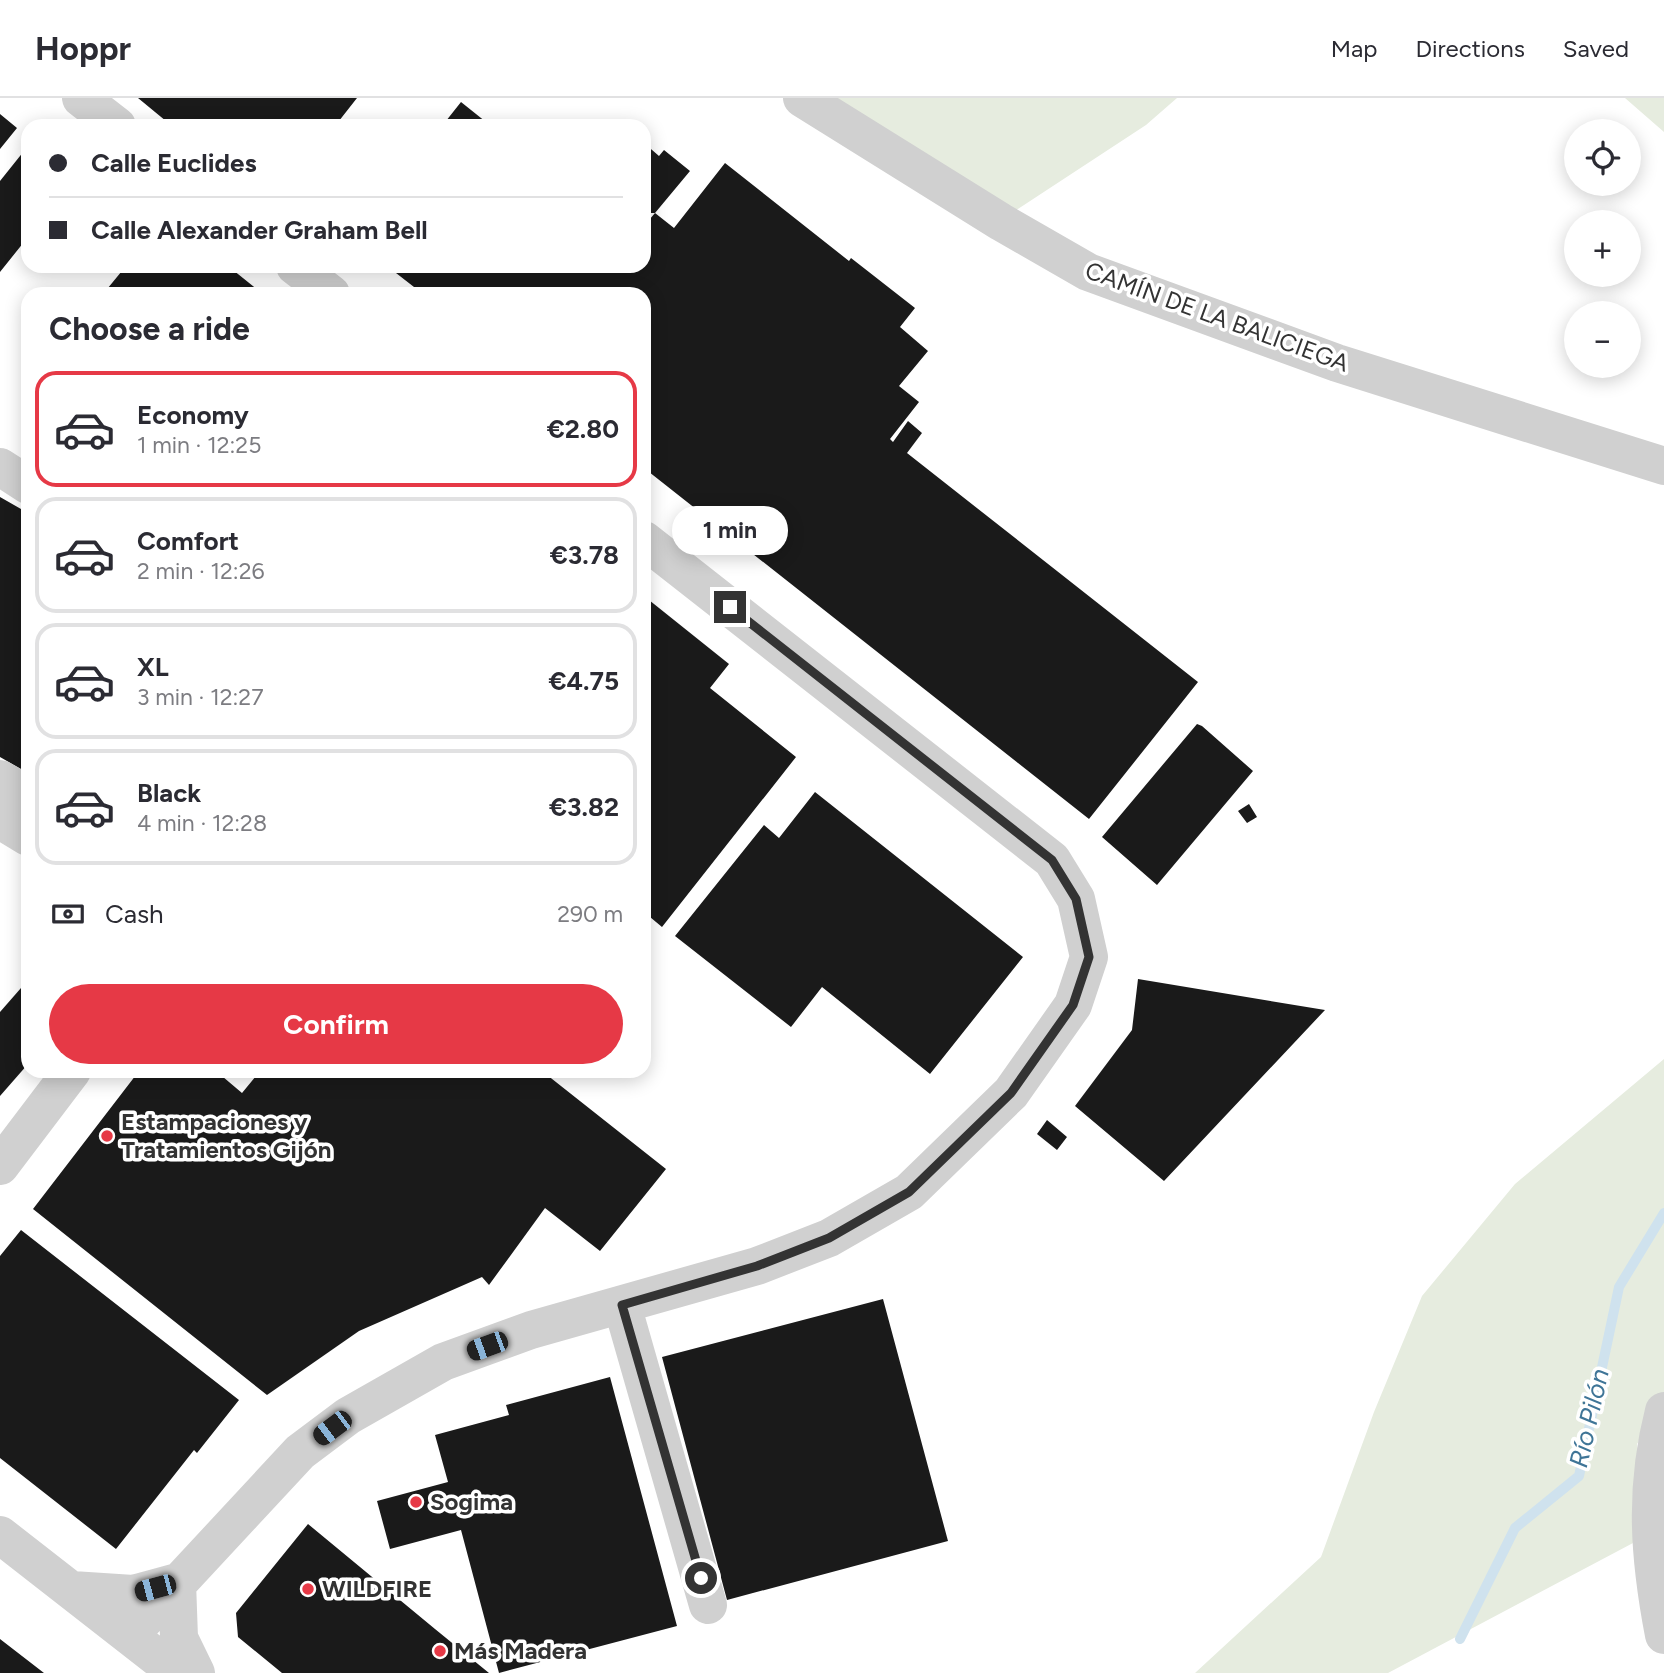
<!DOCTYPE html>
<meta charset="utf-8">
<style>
:root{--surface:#fff;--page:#f2f2f3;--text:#2b2b33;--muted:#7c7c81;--line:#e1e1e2;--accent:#e63946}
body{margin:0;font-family:Figtree,sans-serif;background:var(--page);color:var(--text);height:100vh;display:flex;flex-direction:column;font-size:26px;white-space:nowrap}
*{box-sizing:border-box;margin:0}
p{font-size:23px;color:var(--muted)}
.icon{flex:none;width:38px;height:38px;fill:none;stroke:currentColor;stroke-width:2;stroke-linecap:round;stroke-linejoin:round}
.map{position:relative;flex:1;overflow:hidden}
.panel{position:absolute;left:21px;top:189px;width:630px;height:791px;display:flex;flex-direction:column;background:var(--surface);border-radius:21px;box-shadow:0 4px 18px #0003}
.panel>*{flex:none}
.guide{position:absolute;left:21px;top:21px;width:630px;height:154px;border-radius:21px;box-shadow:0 4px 18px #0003;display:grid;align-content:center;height:154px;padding:0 28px;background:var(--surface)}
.fabs{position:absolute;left:1564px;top:21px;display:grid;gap:14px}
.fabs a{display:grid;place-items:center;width:77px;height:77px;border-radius:50%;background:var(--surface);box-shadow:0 4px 18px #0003;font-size:35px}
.end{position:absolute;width:32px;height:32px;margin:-16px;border:9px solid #333;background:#fff;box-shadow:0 0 0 4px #fff}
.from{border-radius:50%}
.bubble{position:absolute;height:49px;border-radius:24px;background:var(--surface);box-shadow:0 4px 18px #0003;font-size:23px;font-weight:700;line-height:49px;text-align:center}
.car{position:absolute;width:21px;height:42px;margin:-21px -10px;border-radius:9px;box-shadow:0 0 5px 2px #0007;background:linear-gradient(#222 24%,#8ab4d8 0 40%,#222 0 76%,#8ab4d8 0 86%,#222 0)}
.guide b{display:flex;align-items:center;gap:24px;height:66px;font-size:26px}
.guide b+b{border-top:2px solid var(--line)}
.guide i{width:18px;height:18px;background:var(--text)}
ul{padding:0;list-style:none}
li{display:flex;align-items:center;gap:21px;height:116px;margin:0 14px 10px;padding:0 14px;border:4px solid var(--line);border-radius:21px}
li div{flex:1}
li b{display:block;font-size:26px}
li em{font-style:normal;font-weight:700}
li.current{border-color:var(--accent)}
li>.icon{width:63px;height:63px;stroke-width:1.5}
h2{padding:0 28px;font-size:32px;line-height:84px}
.pay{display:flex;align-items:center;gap:18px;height:77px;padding:0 28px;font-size:26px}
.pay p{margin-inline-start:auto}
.cta{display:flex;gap:14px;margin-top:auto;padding:14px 28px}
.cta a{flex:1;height:80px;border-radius:42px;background:var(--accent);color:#fff;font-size:28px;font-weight:700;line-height:80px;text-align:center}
header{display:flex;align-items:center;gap:42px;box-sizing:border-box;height:98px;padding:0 35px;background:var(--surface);border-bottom:2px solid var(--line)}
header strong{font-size:33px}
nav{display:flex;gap:38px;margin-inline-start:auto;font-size:24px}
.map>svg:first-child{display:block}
.green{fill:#e6ecdf}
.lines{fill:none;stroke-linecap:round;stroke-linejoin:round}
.stream{stroke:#cfe2ee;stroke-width:10}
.building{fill:#1a1a1a}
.minor{stroke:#d0d0d0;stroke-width:38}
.route{stroke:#333;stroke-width:9}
.poi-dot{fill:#e63946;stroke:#fff;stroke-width:2.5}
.labels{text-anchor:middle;stroke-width:7;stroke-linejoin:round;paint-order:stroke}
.street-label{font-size:24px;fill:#333;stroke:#fff}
.poi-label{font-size:24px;font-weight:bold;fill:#333;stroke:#fff;text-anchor:start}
.water-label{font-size:26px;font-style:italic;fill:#3f7597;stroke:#fff}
</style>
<header>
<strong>Hoppr</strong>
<nav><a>Map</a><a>Directions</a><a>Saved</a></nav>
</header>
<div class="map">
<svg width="1664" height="1575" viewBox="0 0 1664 1575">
<rect width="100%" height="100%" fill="#fff"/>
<path class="green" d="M832,0H1177L1146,27L1015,113Z
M1625,0H1664V34Z
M1664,961V1305L1637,1346L1650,1436L1388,1575H1195L1321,1459L1374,1314L1422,1198L1515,1086Z"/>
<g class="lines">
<path class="stream" d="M1460,1541L1515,1430L1579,1378L1619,1189L1664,1115"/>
</g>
<path class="building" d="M138,0H357L335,28H172Z
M461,4L491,28H442Z
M0,16L17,30L0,51Z
M644,45L659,58L664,52L690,73L655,115L674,130L725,65L849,163L851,160L915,210L900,229L928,253L899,288L919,304L890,341L893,344L908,323L922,335L907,355L1198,584L1089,721L644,370V196H423L387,168H644V128L655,115H644Z
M28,48V139L0,174V83Z
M126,168H228L263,196H103Z
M0,399L28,415V675L0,659Z
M644,498L729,566L710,590L796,659L662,829L644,814Z
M1197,626L1202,628L1253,673L1157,787L1102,739Z
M815,694L1023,859L930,976L822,889L791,929L675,838L764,727L779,740Z
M1249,706L1257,719L1247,725L1238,713Z
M1138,881L1325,912L1164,1083L1075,1008L1132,932Z
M28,882V966L0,998V914Z
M139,973H216L242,995L260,973H542L666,1071L600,1153L545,1110L489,1187L482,1179L359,1233L267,1297L33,1111Z
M1047,1022L1067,1039L1057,1052L1037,1036Z
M21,1132L239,1302L197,1355L194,1352L116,1451L0,1360V1158Z
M883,1201L948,1443L727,1502L662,1259Z
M610,1279L677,1528L499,1575L461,1432L390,1451L377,1403L448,1384L435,1337L509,1317L506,1307Z
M308,1426L435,1531L489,1575H282L238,1539L236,1515Z
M0,1541L44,1575H0Z"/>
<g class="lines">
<path class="minor" d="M81,0L117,28
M802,0L1001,124L1088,174L1337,265L1664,368
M295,168L331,196
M0,369L28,387
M0,681L28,697
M0,722L28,739
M0,1068L72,973
M622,1207L708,1507
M1664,1313C1644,1391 1649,1459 1664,1537
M0,1437L177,1575
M177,1484L179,1540L196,1575
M72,1492L133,1496L177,1484
M130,1537L300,1354L348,1318L443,1264L531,1232L757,1168L829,1140L909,1094L1011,995L1073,907L1089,859L1076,801L1052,762L644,442"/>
</g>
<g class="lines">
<path class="route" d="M701,1480L622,1207L757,1168L829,1140L909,1094L1011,995L1073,907L1089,859L1076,801L1052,762L730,509"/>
</g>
<g class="poi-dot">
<circle cx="107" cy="1038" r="7"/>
<circle cx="416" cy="1404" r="7"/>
<circle cx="308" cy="1491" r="7"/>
<circle cx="440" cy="1553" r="7"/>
</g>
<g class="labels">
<g class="street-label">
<text transform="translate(1217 219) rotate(20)" y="8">CAMÍN DE LA BALICIEGA</text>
</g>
<g class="poi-label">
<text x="121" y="1032">Estampaciones y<tspan x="121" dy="28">Tratamientos Gijón</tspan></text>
<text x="430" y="1412">Sogima</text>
<text x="322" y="1499">WILDFIRE</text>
<text x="454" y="1561">Más Madera</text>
</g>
<g class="water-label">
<text transform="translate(1589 1320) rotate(-77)" y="9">Río Pilón</text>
</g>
</g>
</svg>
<div class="fabs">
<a><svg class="icon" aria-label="locate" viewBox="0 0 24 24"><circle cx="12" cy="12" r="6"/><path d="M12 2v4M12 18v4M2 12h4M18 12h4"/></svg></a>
<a>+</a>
<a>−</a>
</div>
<i class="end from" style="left:701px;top:1480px"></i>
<i class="end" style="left:730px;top:509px"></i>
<div class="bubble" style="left:672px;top:408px;width:116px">1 min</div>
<i class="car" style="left:487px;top:1248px;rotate:250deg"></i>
<i class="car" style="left:332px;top:1330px;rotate:233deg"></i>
<i class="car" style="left:155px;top:1490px;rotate:255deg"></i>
<div class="guide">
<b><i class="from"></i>Calle Euclides</b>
<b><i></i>Calle Alexander Graham Bell</b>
</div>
<section class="panel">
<h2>Choose a ride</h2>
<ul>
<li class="current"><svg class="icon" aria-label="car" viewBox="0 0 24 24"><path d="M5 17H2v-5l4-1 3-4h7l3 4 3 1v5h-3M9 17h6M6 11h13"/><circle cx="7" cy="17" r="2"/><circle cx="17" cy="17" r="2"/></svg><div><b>Economy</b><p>1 min · 12:25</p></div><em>€2.80</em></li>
<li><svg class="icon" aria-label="car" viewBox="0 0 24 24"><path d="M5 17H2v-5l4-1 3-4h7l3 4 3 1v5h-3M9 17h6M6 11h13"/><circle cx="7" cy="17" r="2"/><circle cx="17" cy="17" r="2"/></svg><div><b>Comfort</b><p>2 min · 12:26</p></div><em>€3.78</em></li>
<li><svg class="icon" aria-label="car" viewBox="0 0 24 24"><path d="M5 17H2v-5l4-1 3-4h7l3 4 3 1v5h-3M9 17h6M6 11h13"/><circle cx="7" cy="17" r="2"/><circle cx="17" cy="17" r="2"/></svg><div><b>XL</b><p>3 min · 12:27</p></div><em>€4.75</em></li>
<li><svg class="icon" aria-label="car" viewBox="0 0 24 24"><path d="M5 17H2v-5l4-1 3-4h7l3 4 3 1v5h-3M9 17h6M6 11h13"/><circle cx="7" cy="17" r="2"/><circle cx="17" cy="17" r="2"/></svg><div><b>Black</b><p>4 min · 12:28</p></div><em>€3.82</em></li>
</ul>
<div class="pay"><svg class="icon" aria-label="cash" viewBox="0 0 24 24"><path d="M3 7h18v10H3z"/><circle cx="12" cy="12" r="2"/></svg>Cash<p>290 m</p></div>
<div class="cta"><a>Confirm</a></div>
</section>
</div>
